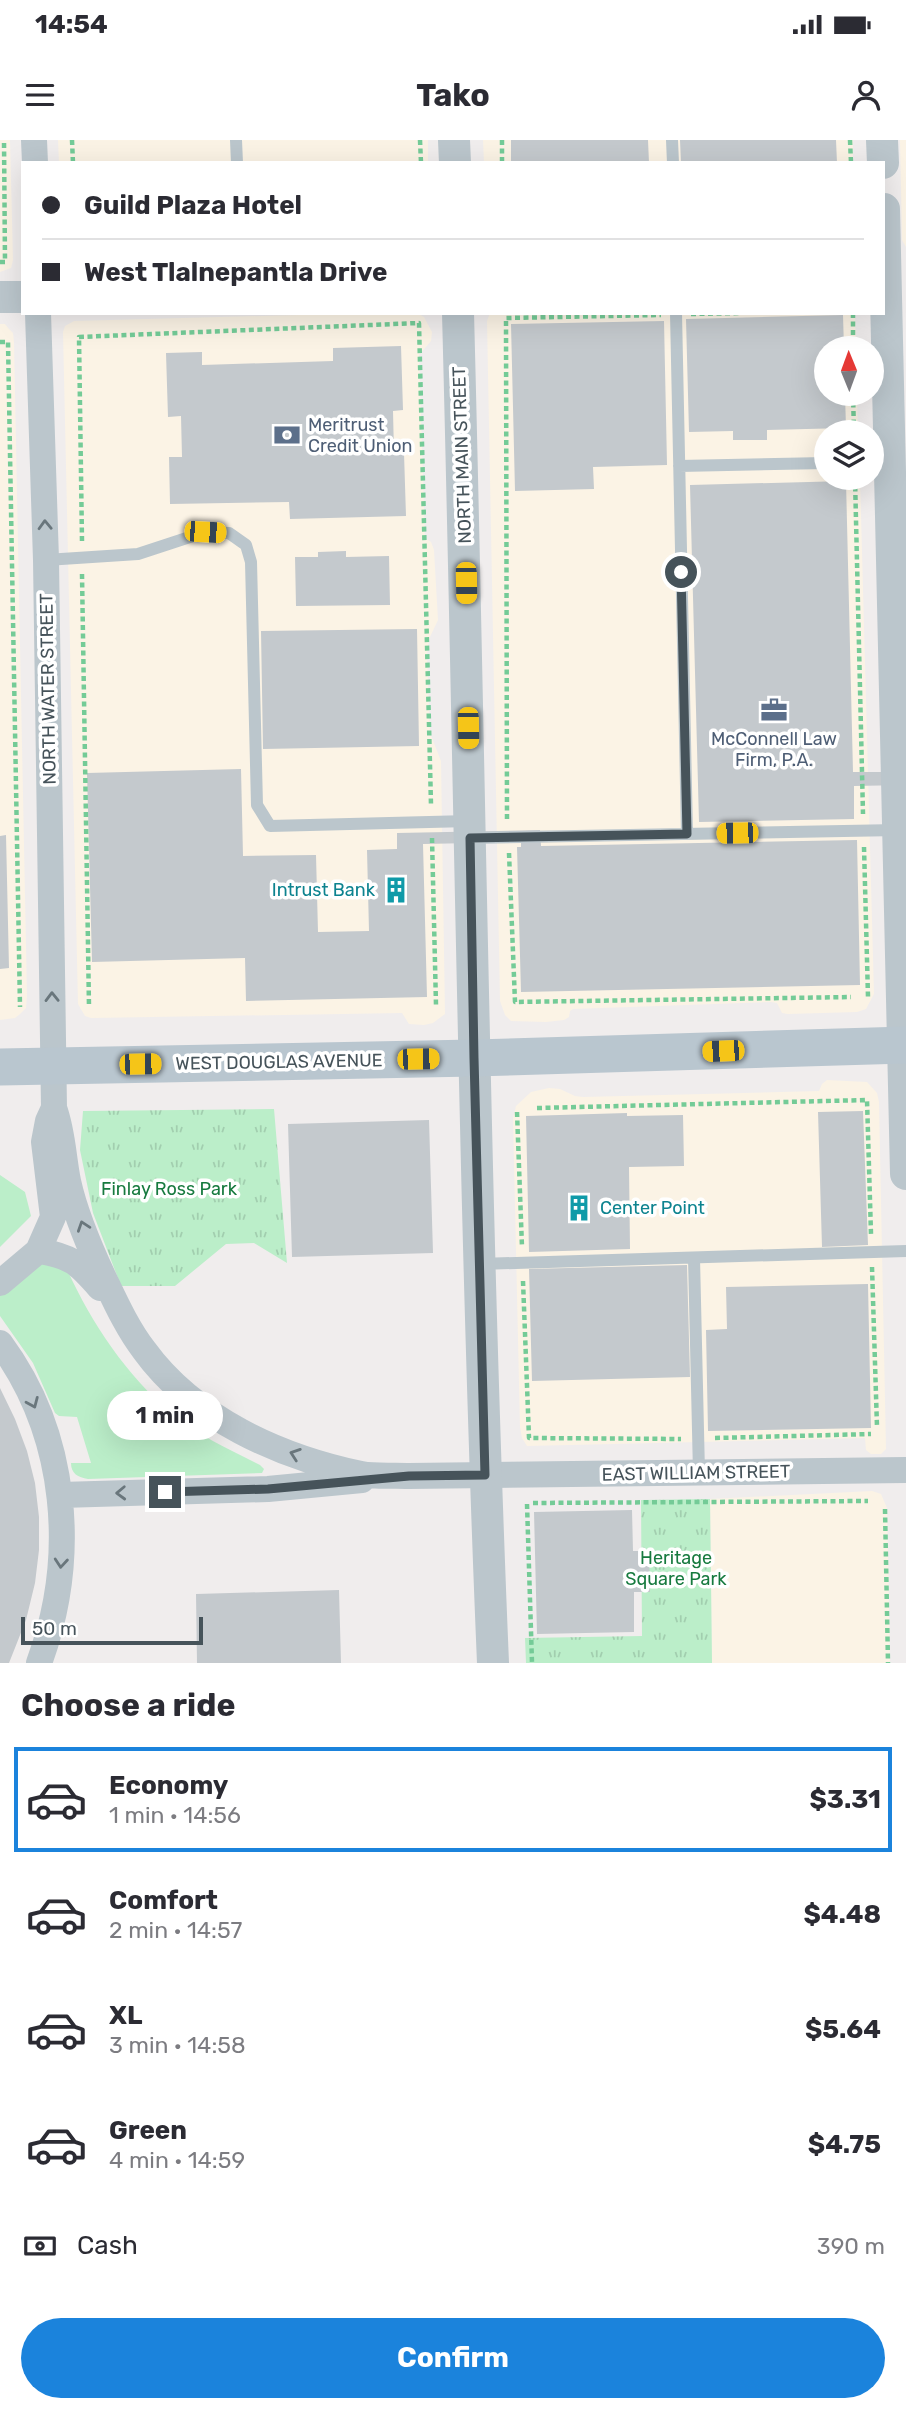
<!DOCTYPE html>
<meta charset="utf-8">
<style>
:root{--surface:#fff;--page:#f7f7f7;--text:#2b2b33;--muted:#7c7c81;--line:#e1e1e2;--accent:#1b83dc}
body{margin:0;font-family:Rubik,sans-serif;background:var(--page);color:var(--text);height:100vh;display:flex;flex-direction:column;font-size:26px;white-space:nowrap}
*{box-sizing:border-box;margin:0}
p{font-size:23px;color:var(--muted)}
.icon{flex:none;width:38px;height:38px;fill:none;stroke:currentColor;stroke-width:2;stroke-linecap:round;stroke-linejoin:round}
.map{position:relative;height:1523px;overflow:hidden}
.panel{display:flex;flex-direction:column;background:var(--surface);flex:1}
.panel>*{flex:none}
.top-card{position:absolute;left:21px;top:21px;width:864px;height:154px;border-radius:0px;box-shadow:0 7px 28px #0002;display:grid;align-content:center;height:154px;padding:0 21px;background:var(--surface)}
.needle{width:46px;rotate:359deg}
.tools{position:absolute;left:814px;top:196px;display:grid;gap:14px}
.tools a{display:grid;place-items:center;width:70px;height:70px;border-radius:50%;background:var(--surface);box-shadow:0 7px 28px #0002;font-size:35px}
.scale{position:absolute;left:21px;bottom:18px;width:182px;box-sizing:border-box;padding-left:7px;border:4px solid #46535a;border-top:0;font-size:19px;line-height:24px;white-space:nowrap;color:#46535a;-webkit-text-stroke:5px #fff;paint-order:stroke}
.end{position:absolute;width:32px;height:32px;margin:-16px;border:9px solid #46535a;background:#fff;box-shadow:0 0 0 4px #fff}
.from{border-radius:50%}
.bubble{position:absolute;height:49px;border-radius:24px;background:var(--surface);box-shadow:0 7px 28px #0002;font-size:23px;font-weight:700;line-height:49px;text-align:center}
.car{position:absolute;width:21px;height:42px;margin:-21px -10px;border-radius:9px;box-shadow:0 0 5px 2px #0007;background:linear-gradient(#f5c518 24%,#345 0 40%,#f5c518 0 76%,#345 0 86%,#f5c518 0)}
.top-card b{display:flex;align-items:center;gap:24px;height:66px;font-size:26px}
.top-card b+b{border-top:2px solid var(--line)}
.top-card i{width:18px;height:18px;background:var(--text)}
ul{padding:0;list-style:none}
li{display:flex;align-items:center;gap:21px;height:105px;margin:0 14px 10px;padding:0 7px;border:4px solid transparent;border-radius:0px}
li div{flex:1}
li b{display:block;font-size:26px}
li em{font-style:normal;font-weight:700}
li.current{border-color:var(--accent)}
li>.icon{width:63px;height:63px;stroke-width:1.5}
h2{padding:0 21px;font-size:32px;line-height:84px}
.pay{display:flex;align-items:center;gap:18px;height:77px;padding:0 21px;font-size:26px}
.pay p{margin-inline-start:auto}
.cta{display:flex;gap:14px;margin-top:auto;padding:14px 21px}
.cta a{flex:1;height:80px;border-radius:42px;background:var(--accent);color:#fff;font-size:28px;font-weight:700;line-height:80px;text-align:center}
.status{display:flex;justify-content:space-between;align-items:center;height:49px;padding:0 35px;background:var(--surface);direction:ltr}
.status svg{height:19px;fill:currentColor}
header{display:flex;justify-content:space-between;align-items:center;height:91px;padding:0 21px;background:var(--surface);font-size:32px;font-weight:700}
.map>svg:first-child{display:block}
.commercial{fill:#fbf3e5}
.grass{fill:#bbeec9}
.park{fill:url(#park-tufts)}
.building{fill:#c4c9cd}
.lines{fill:none;stroke-linecap:round;stroke-linejoin:round}
.path{stroke:#74cb97;stroke-width:4.5;stroke-dasharray:5 3.5;stroke-linecap:butt}
.service{stroke:#bbc6cc;stroke-width:12}
.minor{stroke:#bbc6cc;stroke-width:26}
.tertiary{stroke:#bbc6cc;stroke-width:32}
.secondary{stroke:#b9c6cf;stroke-width:37}
.oneway{stroke:#69767c}
.route{stroke:#46535a;stroke-width:9}
.labels{text-anchor:middle;stroke-width:7;stroke-linejoin:round;paint-order:stroke}
.service-label{font-size:18px;fill:#4e5e75;stroke:#fff;text-anchor:start}
.street-label{font-size:18px;fill:#46535a;stroke:#fff}
.culture-label{font-size:18px;fill:#0d838f;stroke:#fff;text-anchor:end}
.park-label{font-size:18px;fill:#177a3f;stroke:#fff}
</style>
<div class="status"><b>14:54</b><svg viewBox="0 0 49 12"><path d="M0 12V9h3v3zM5 12V6h3v6zM10 12V3h3v9zM15 12V0h3v12zM26 1h20v11H26zM47 4h2v5h-2z"/></svg></div>
<header><svg class="icon" aria-label="menu" viewBox="0 0 24 24"><path d="M4 6h16M4 12h16M4 18h16"/></svg>Tako<svg class="icon" aria-label="person" viewBox="0 0 24 24"><circle cx="12" cy="8" r="4"/><path d="M4 21q1-7 8-7t8 7"/></svg></header>
<div class="map">
<svg width="906" height="1523" viewBox="0 0 906 1523">
<defs>
<pattern id="park-tufts" width="24" height="20" patternUnits="userSpaceOnUse" patternTransform="scale(1.75)"><rect width="24" height="20" fill="#bbeec9"/><path d="M3 7l-1-3M5 7V3M7 7l1-3M15 17l-1-3M17 17v-4M19 17l1-3" fill="none" stroke="#a2ceaf"/></pattern>
</defs>
<rect width="100%" height="100%" fill="#f0eded"/>
<path class="commercial" d="M0,0H10L13,120L11,128L0,132Z
M58,0H428V23H59Z
M483,0H853V23H484Z
M900,0H906V107L902,100Z
M372,173H417L424,177L432,192L431,201L419,215L425,398L431,402L434,410L438,480L429,499L427,515L430,593L441,621L445,874L433,883L424,885L409,884L402,873L91,878L85,876L78,864L63,192L65,186L74,181Z
M490,173H855L856,208H826V254H857L858,292H826V338H860L874,854L866,869L857,872L788,874L782,873L777,863L771,862L573,869L570,871L569,877L564,880L546,882L511,881L505,875L500,861L487,181Z
M0,184H5L9,189L13,193L14,202L27,856L26,868L20,874L15,878L0,880Z
M827,940L867,942L877,953L879,962L886,1309L881,1314H871L866,1310L865,1298L527,1306L522,1298L520,1287L513,978L516,966L531,952L549,948L560,949L575,956L583,957L819,951L822,944Z
M872,1351L881,1354L887,1368L890,1523H712L710,1359Z"/>
<path class="grass" d="M0,1035L25,1052L31,1076L0,1107Z
M36,1123L66,1127C90,1181 126,1235 172,1274C198,1295 230,1310 260,1325L264,1329L262,1333L88,1339C78,1337 71,1334 71,1323H91L77,1277L59,1276L55,1273L33,1223L0,1176V1155Z"/>
<path class="park" d="M274,969L287,1123L254,1103L226,1104L175,1146H121L93,1073L80,1010L83,971Z
M710,1359L712,1523H526L525,1498L642,1496L641,1360Z"/>
<path class="building" d="M511,0H648L649,23H511Z
M680,0H836L837,23H681Z
M843,175L844,208H826V254H845L846,288L767,290V300H733V291L689,292L686,179Z
M664,181L667,325L593,327L594,349L515,351L511,184Z
M401,206L403,270L393,271L394,313H404L406,376L290,379L289,362L170,364L169,317H182L181,276L168,277L166,213L202,212V225L333,221V208Z
M846,341L853,632H906V645L854,646V679L699,682L690,345Z
M346,411V417L389,416L390,465L296,466L295,417H318V412Z
M417,489L419,606L263,609L261,491Z
M241,629L243,716L316,715L318,792L369,791L367,710L397,709V693L540,690L541,706L857,700L860,845L521,852L517,707H521V702L423,704L427,857L246,861L245,818L92,822L87,633Z
M6,695L9,828L0,829V696Z
M863,971L868,1105L822,1107L818,972Z
M627,973V976L683,975L684,1026L629,1027L630,1109L529,1112L526,976Z
M429,980L433,1113L292,1117L288,984Z
M687,1125L690,1237L532,1241L529,1129Z
M868,1144L871,1288L708,1291L706,1190L727,1189L726,1147Z
M0,1248L15,1279L27,1311L35,1343L39,1377V1410L35,1443L26,1480L9,1523H0Z
M632,1370L633,1411H649L650,1452H634V1492L537,1494L534,1372Z
M339,1450L341,1523H197L196,1454Z"/>
<g class="lines">
<path class="path" d="M72,0L73,23
M420,0L421,23
M502,0V23
M850,0L851,23
M0,122H5L4,0
M853,173V208
M691,174L741,173
M0,202H8L20,867
M853,254L854,292
M855,338L863,674
M82,401L79,197L419,183L431,665
M82,434L89,867
M507,679L506,178L661,175
M432,698L436,865
M864,707L868,857
M509,713L515,862L851,857
M537,968L867,960L871,1094
M517,972L522,1107
M872,1127L877,1287
M523,1141L529,1298L681,1299
M715,1298L871,1294
M533,1363L868,1361
M527,1364L532,1523
M885,1369L888,1523"/>
<path class="service" d="M236,0L237,23
M672,0L673,23
M676,173L687,694
M679,326L826,323
M46,420L138,414L205,392L229,393L246,405L251,422L257,665L270,686L469,681
M472,698L898,690
M694,1118L699,1333
M480,1124L906,1111"/>
<path class="minor" d="M34,0L35,23
M38,173L46,420L54,968C63,993 63,1016 68,1041C75,1073 89,1106 103,1136C115,1161 127,1188 144,1210C194,1279 280,1317 361,1334C376,1337 394,1335 409,1336L906,1330
M38,1111C72,1116 78,1123 100,1148
M0,1143L38,1111L53,1077L44,1002L48,981L54,968
M0,1203C68,1295 78,1417 39,1523
M61,1355L268,1349L362,1340"/>
<path class="tertiary" d="M454,0L455,23
M882,0L883,23
M884,69L906,1034
M0,157H23
M458,173C470,623 474,1073 493,1523"/>
<path class="secondary" d="M0,927L474,918L906,905"/>
</g>
<defs><path id="oneway-chevron" d="M-2-3.5L2.5 0L-2 3.5" fill="none" stroke-width="1.6" stroke-linecap="round" stroke-linejoin="round" transform="scale(1.75)"/></defs>
<g class="oneway">
<use href="#oneway-chevron" transform="translate(45 385) rotate(-92)"/>
<use href="#oneway-chevron" transform="translate(52 857) rotate(-91)"/>
<use href="#oneway-chevron" transform="translate(83 1086) rotate(-109)"/>
<use href="#oneway-chevron" transform="translate(33 1263) rotate(67)"/>
<use href="#oneway-chevron" transform="translate(295 1314) rotate(-161)"/>
<use href="#oneway-chevron" transform="translate(121 1353) rotate(178)"/>
<use href="#oneway-chevron" transform="translate(61 1423) rotate(95)"/>
</g>
<g class="lines">
<path class="route" d="M165,1352L268,1349L409,1336L485,1335L474,918L470,698L687,694L681,432"/>
</g>
<defs>
<g id="bank-bare" transform="scale(2.1)"><path d="M-6-4H6V4H-6ZM0-2.3a2.3 2.3 0 1 0 0 4.6a2.3 2.3 0 1 0 0-4.6Z" fill="#5c6f8a" stroke="#fff" stroke-width="2.5" paint-order="stroke"/></g>
<g id="office-bare" transform="scale(2.1)"><path d="M-6-3h4V-5.5h4V-3h4V5H-6ZM-1-4.5V-3h2v-1.5ZM-6 0V1H6V0Z" fill="#5c6f8a" stroke="#fff" stroke-width="2.5" paint-order="stroke"/></g>
<g id="building-bare" transform="scale(2.1)"><path d="M-4-6H4V6H1V3H-1V6H-4ZM-2.5-4.3h1.7v1.8h-1.7ZM.8-4.3h1.7v1.8H.8ZM-2.5-1h1.7V.8h-1.7ZM.8-1h1.7V.8H.8Z" fill="#0f9aa8" stroke="#fff" stroke-width="2.5" paint-order="stroke"/></g>
</defs>
<g fill-rule="evenodd">
<use href="#bank-bare" x="287" y="295"/>
<use href="#office-bare" x="774" y="570"/>
<use href="#building-bare" x="396" y="750"/>
<use href="#building-bare" x="579" y="1068"/>
</g>
<g class="labels">
<g class="service-label">
<text x="308" y="291">Meritrust<tspan x="308" dy="21">Credit Union</tspan></text>
<text x="774" y="605" text-anchor="middle">McConnell Law<tspan x="774" dy="21">Firm, P.A.</tspan></text>
</g>
<g class="street-label">
<text transform="translate(462 315) rotate(-92)" y="6">NORTH MAIN STREET</text>
<text transform="translate(48 549) rotate(-91)" y="6">NORTH WATER STREET</text>
<text transform="translate(279 922) rotate(-1)" y="6">WEST DOUGLAS AVENUE</text>
<text transform="translate(696 1333) rotate(-1)" y="6">EAST WILLIAM STREET</text>
</g>
<g class="culture-label">
<text x="375" y="756">Intrust Bank</text>
<text x="600" y="1074" text-anchor="start">Center Point</text>
</g>
<g class="park-label">
<text x="169" y="1055">Finlay Ross Park</text>
<text x="676" y="1424">Heritage<tspan x="676" dy="21">Square Park</tspan></text>
</g>
</g>
</svg>
<div class="tools">
<a><svg class="needle" viewBox="-14 -14 28 28"><path d="M0-13l5 13h-10z" fill="#e53935"/><path d="M0 13l5-13h-10z" fill="#7c7c81"/></svg></a>
<a><svg class="icon" aria-label="layers" viewBox="0 0 24 24"><path d="M12 4l9 5-9 5-9-5zM3 14l9 5 9-5"/></svg></a>
</div>
<div class="scale">50 m</div>
<i class="end from" style="left:681px;top:432px"></i>
<i class="end" style="left:165px;top:1352px"></i>
<div class="bubble" style="left:107px;top:1251px;width:116px">1 min</div>
<i class="car" style="left:205px;top:392px;rotate:93deg"></i>
<i class="car" style="left:466px;top:443px;rotate:179deg"></i>
<i class="car" style="left:468px;top:588px;rotate:179deg"></i>
<i class="car" style="left:737px;top:693px;rotate:269deg"></i>
<i class="car" style="left:723px;top:911px;rotate:268deg"></i>
<i class="car" style="left:418px;top:919px;rotate:89deg"></i>
<i class="car" style="left:140px;top:924px;rotate:89deg"></i>
<div class="top-card">
<b><i class="from"></i>Guild Plaza Hotel</b>
<b><i></i>West Tlalnepantla Drive</b>
</div>
</div>
<section class="panel">
<h2>Choose a ride</h2>
<ul>
<li class="current"><svg class="icon" aria-label="car" viewBox="0 0 24 24"><path d="M5 17H2v-5l4-1 3-4h7l3 4 3 1v5h-3M9 17h6M6 11h13"/><circle cx="7" cy="17" r="2"/><circle cx="17" cy="17" r="2"/></svg><div><b>Economy</b><p>1 min · 14:56</p></div><em>$3.31</em></li>
<li><svg class="icon" aria-label="car" viewBox="0 0 24 24"><path d="M5 17H2v-5l4-1 3-4h7l3 4 3 1v5h-3M9 17h6M6 11h13"/><circle cx="7" cy="17" r="2"/><circle cx="17" cy="17" r="2"/></svg><div><b>Comfort</b><p>2 min · 14:57</p></div><em>$4.48</em></li>
<li><svg class="icon" aria-label="car" viewBox="0 0 24 24"><path d="M5 17H2v-5l4-1 3-4h7l3 4 3 1v5h-3M9 17h6M6 11h13"/><circle cx="7" cy="17" r="2"/><circle cx="17" cy="17" r="2"/></svg><div><b>XL</b><p>3 min · 14:58</p></div><em>$5.64</em></li>
<li><svg class="icon" aria-label="car" viewBox="0 0 24 24"><path d="M5 17H2v-5l4-1 3-4h7l3 4 3 1v5h-3M9 17h6M6 11h13"/><circle cx="7" cy="17" r="2"/><circle cx="17" cy="17" r="2"/></svg><div><b>Green</b><p>4 min · 14:59</p></div><em>$4.75</em></li>
</ul>
<div class="pay"><svg class="icon" aria-label="cash" viewBox="0 0 24 24"><path d="M3 7h18v10H3z"/><circle cx="12" cy="12" r="2"/></svg>Cash<p>390 m</p></div>
<div class="cta"><a>Confirm</a></div>
</section>
